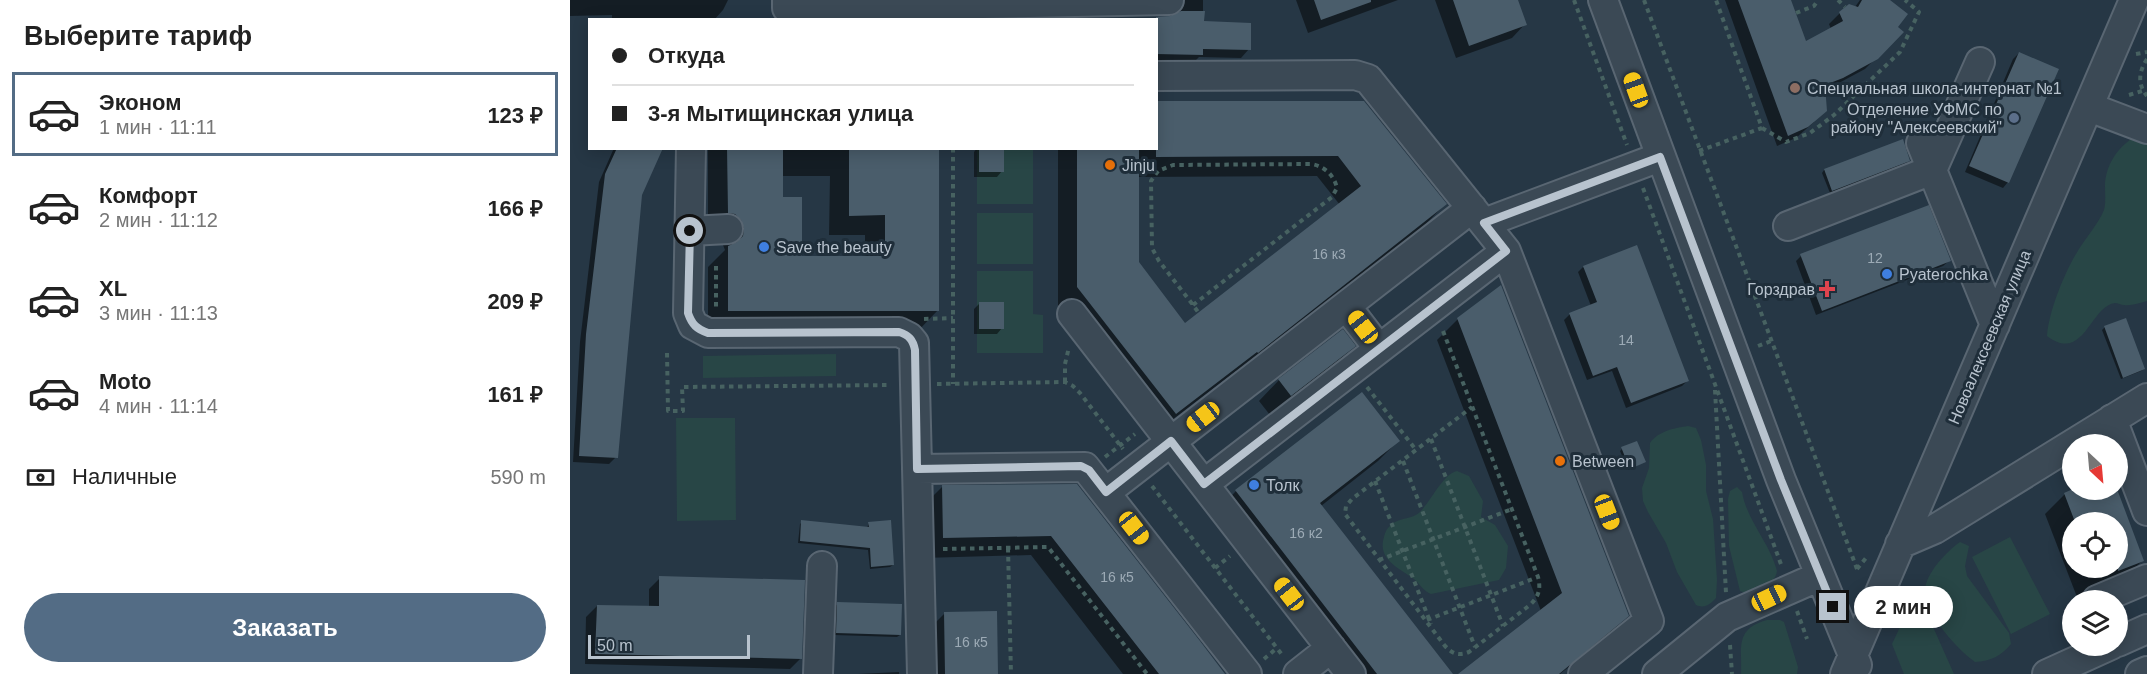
<!DOCTYPE html>
<html lang="ru">
<meta charset="utf-8">
<style>
:root{--surface:#fff;--page:#f6f6f6;--text:#222;--muted:#767676;--line:#e0e0e0;--accent:#536c85}
body{margin:0;font-family:Helvetica,sans-serif;background:var(--page);color:var(--text);height:100vh;display:flex;flex-direction:column;font-size:22px;white-space:nowrap}
*{box-sizing:border-box;margin:0}
p{font-size:20px;color:var(--muted)}
.icon{flex:none;width:33px;height:33px;fill:none;stroke:currentColor;stroke-width:2;stroke-linecap:round;stroke-linejoin:round}
.map{position:relative;flex:1;overflow:hidden}
.panel{display:flex;flex-direction:column;background:var(--surface);width:570px}
.panel>*{flex:none}
.top-card{position:absolute;left:18px;top:18px;width:570px;height:132px;border-radius:0px;box-shadow:0 3px 15px #0003;display:grid;align-content:center;height:132px;padding:0 24px;background:var(--surface)}
.needle{width:39px;rotate:154deg}
.tools{position:absolute;left:1492px;top:434px;display:grid;gap:12px}
.tools a{display:grid;place-items:center;width:66px;height:66px;border-radius:50%;background:var(--surface);box-shadow:0 3px 15px #0003;font-size:30px}
.scale{position:absolute;left:18px;bottom:15px;width:162px;box-sizing:border-box;padding-left:6px;border:3px solid #b8c3ce;border-top:0;font-size:16px;line-height:21px;white-space:nowrap;color:#b8c3ce;-webkit-text-stroke:4px #1f2e3a;paint-order:stroke}
.end{position:absolute;width:27px;height:27px;margin:-14px;border:8px solid #b8c3ce;background:#111;box-shadow:0 0 0 3px #111}
.from{border-radius:50%}
.bubble{position:absolute;height:42px;border-radius:21px;background:var(--surface);box-shadow:0 3px 15px #0003;font-size:20px;font-weight:800;line-height:42px;text-align:center}
.car{position:absolute;width:18px;height:36px;margin:-18px -9px;border-radius:8px;box-shadow:0 0 4px 2px #0007;background:linear-gradient(#f5c518 24%,#345 0 40%,#f5c518 0 76%,#345 0 86%,#f5c518 0)}
.top-card b{display:flex;align-items:center;gap:21px;height:57px;font-size:22px}
.top-card b+b{border-top:2px solid var(--line)}
.top-card i{width:15px;height:15px;background:var(--text)}
ul{padding:0;list-style:none}
li{display:flex;align-items:center;gap:18px;height:84px;margin:0 12px 9px;padding:0 12px;border:3px solid transparent;border-radius:0px}
li div{flex:1}
li b{display:block;font-size:22px}
li em{font-style:normal;font-weight:800}
li.on{border-color:var(--accent)}
li>.icon{width:54px;height:54px;stroke-width:1.5}
h2{padding:0 24px;font-size:27px;line-height:72px}
.pay{display:flex;align-items:center;gap:15px;height:66px;padding:0 24px;font-size:22px}
.pay p{margin-inline-start:auto}
.action{display:flex;gap:12px;margin-top:auto;padding:12px 24px}
.action a{flex:1;height:69px;border-radius:36px;background:var(--accent);color:#fff;font-size:24px;font-weight:800;line-height:69px;text-align:center}
main{display:flex;flex:1;min-height:0}
.map>svg:first-child{display:block}
.green{fill:#284646}
.shadow{fill:#0007;fill-rule:evenodd}
.building{fill:#4a5d6b}
.lines{fill:none;stroke-linecap:round;stroke-linejoin:round}
.minor-casing{stroke:#596672;stroke-width:32}
.path{stroke:#476261;stroke-width:4;stroke-dasharray:4.5 4.5;stroke-linecap:butt}
.minor{stroke:#3b4955;stroke-width:28}
.route{stroke:#b8c3ce;stroke-width:8}
.education-dot{fill:#8d6e63;stroke:#1f2e3a;stroke-width:2}
.service-dot{fill:#5c6f8a;stroke:#1f2e3a;stroke-width:2}
.food-dot{fill:#e8710a;stroke:#1f2e3a;stroke-width:2}
.shop-dot{fill:#3f7fe0;stroke:#1f2e3a;stroke-width:2}
.health-dot{fill:#e0444e;stroke:#1f2e3a;stroke-width:2}
.labels{text-anchor:middle;stroke-width:6;stroke-linejoin:round;paint-order:stroke}
.number-label{font-size:14px;fill:#9caab5}
.poi-label{font-size:16px;fill:#b8c3ce;stroke:#1f2e3a;text-anchor:start}
.street-label{font-size:16px;fill:#b8c3ce;stroke:#1f2e3a}
</style>
<main>
<section class="panel">
<h2>Выберите тариф</h2>
<ul>
<li class="on"><svg class="icon" aria-label="car" viewBox="0 0 24 24"><path d="M5 17H2v-5l4-1 3-4h7l3 4 3 1v5h-3M9 17h6M6 11h13"/><circle cx="7" cy="17" r="2"/><circle cx="17" cy="17" r="2"/></svg><div><b>Эконом</b><p>1 мин · 11:11</p></div><em>123 ₽</em></li>
<li><svg class="icon" aria-label="car" viewBox="0 0 24 24"><path d="M5 17H2v-5l4-1 3-4h7l3 4 3 1v5h-3M9 17h6M6 11h13"/><circle cx="7" cy="17" r="2"/><circle cx="17" cy="17" r="2"/></svg><div><b>Комфорт</b><p>2 мин · 11:12</p></div><em>166 ₽</em></li>
<li><svg class="icon" aria-label="car" viewBox="0 0 24 24"><path d="M5 17H2v-5l4-1 3-4h7l3 4 3 1v5h-3M9 17h6M6 11h13"/><circle cx="7" cy="17" r="2"/><circle cx="17" cy="17" r="2"/></svg><div><b>XL</b><p>3 мин · 11:13</p></div><em>209 ₽</em></li>
<li><svg class="icon" aria-label="car" viewBox="0 0 24 24"><path d="M5 17H2v-5l4-1 3-4h7l3 4 3 1v5h-3M9 17h6M6 11h13"/><circle cx="7" cy="17" r="2"/><circle cx="17" cy="17" r="2"/></svg><div><b>Moto</b><p>4 мин · 11:14</p></div><em>161 ₽</em></li>
</ul>
<div class="pay"><svg class="icon" aria-label="cash" viewBox="0 0 24 24"><path d="M3 7h18v10H3z"/><circle cx="12" cy="12" r="2"/></svg>Наличные<p>590 m</p></div>
<div class="action"><a>Заказать</a></div>
</section>
<div class="map">
<svg width="1577" height="674" viewBox="0 0 1577 674">
<rect width="100%" height="100%" fill="#263745"/>
<path class="green" d="M1564,137L1577,141V301C1569,303 1562,306 1554,305C1551,305 1548,303 1545,303C1520,306 1514,364 1477,336C1479,310 1495,271 1509,249C1517,236 1528,224 1534,210C1536,202 1535,194 1535,187C1535,166 1547,148 1564,137Z
M407,149H463V204H407Z
M407,213H463V264H407Z
M407,271H463V314L473,315V353H407Z
M266,354V376L133,378V356Z
M106,418H165L166,520L107,521Z
M1118,426L1126,428L1131,440L1136,465V491L1143,519L1147,580L1146,598C1140,604 1135,609 1126,605L1107,572L1096,543L1078,512L1073,501L1072,488L1079,468L1080,443C1088,431 1105,428 1118,426Z
M887,471L899,476L913,501L911,517L925,525L938,546L936,568L929,580L861,594C853,591 850,584 844,579C829,568 807,560 814,537C815,532 817,528 821,525C829,517 842,520 850,512C861,501 873,474 887,471Z
M1167,487L1172,492C1177,521 1200,543 1207,571C1205,586 1187,587 1176,593L1170,591L1159,546L1158,499L1160,491Z
M1440,537L1480,614L1441,634L1402,557Z
M1390,542L1399,546L1395,566L1397,576L1439,633L1441,644C1431,656 1421,661 1405,662C1387,649 1354,613 1355,590C1356,573 1377,551 1390,542Z
M1347,591L1384,674H1334L1322,644Z
M1197,620H1210L1214,622L1228,667L1227,674H1171C1172,646 1165,629 1197,620Z"/>
<path class="shadow" d="M0,0H158L153,10L144,20H42V15L0,16Z
M605,0H633V23L679,49L671,58L629,57L623,63L586,62V20H566L606,16L608,9Z
M726,0H828L738,33Z
M865,0H946L955,24L942,38L886,58Z
M1155,0H1220L1235,43L1261,29L1259,24L1270,13L1285,7L1290,0H1317L1326,27L1332,32L1295,69L1254,91L1244,122L1226,138L1207,146Z
M1449,53L1438,182L1433,188L1395,172L1443,59Z
M794,102L875,204L855,225L667,372L666,371L585,433L488,308V148H586ZM747,176L770,205L614,326L567,263V177Z
M1332,141L1339,160L1336,163L1260,193L1252,173L1254,170Z
M44,148H91L71,194L46,457L39,464L3,462L10,342L29,182Z
M138,148H368V310L348,331H138V267L155,250L151,240L138,233ZM212,176H260L259,235H295V258H231L212,199Z
M407,148H432V171L427,177H404V152Z
M1231,256L1379,261L1373,266L1246,315L1226,261Z
M1013,267L1117,381L1112,386L1056,408L1042,371L1017,380L994,320L1000,314L1021,306L1008,272Z
M409,304L432,328L427,334H404V309Z
M888,319L1058,615L1037,636L990,674H890L971,611L867,340Z
M1535,327L1574,369L1571,371L1551,379L1532,330Z
M784,346L764,366L700,415L689,401L709,380Z
M792,394L828,441L808,461L751,506L881,674H772L646,512L666,491Z
M1052,449L1074,462L1058,470L1050,451Z
M506,485L654,674H553L461,555L353,558L352,507L372,487Z
M1508,489H1545L1573,560L1553,580L1507,597L1475,514L1495,494ZM1503,522H1548V567H1503Z
M232,522L297,528L299,523L323,565L320,567L300,569L298,550L228,543L230,524Z
M90,578L231,658L220,669L15,664L16,617L27,606L79,608V589Z
M268,604L330,635L327,637L264,635L265,606Z
M374,614L427,674H355L354,634Z
M329,672V674H288Z"/>
<path class="building" d="M744,0H801V2L751,20Z
M883,0H948L957,25L899,46Z
M1168,0H1221L1236,41L1273,21L1269,12L1279,4L1288,7L1292,0H1320L1338,14L1328,27L1334,32L1308,59L1273,78L1255,85L1257,111L1238,127L1218,136Z
M611,11H635L634,21L681,23V50L633,49V55L586,54V17L600,16Z
M1449,52L1489,69L1439,183L1399,166Z
M586,101H794L877,204L688,353L687,352L606,414L507,287V148H569V262L615,323L791,186L768,156L586,157Z
M1333,139L1340,161L1262,191L1254,169Z
M47,148H93L72,195L48,458L9,456L16,334L35,174Z
M157,148H213V197H232V256H315V215L279,216V148H369V311H158V246L167,242L173,236L174,229L171,220L165,214L158,213Z
M409,148H434V172H409Z
M1359,205L1381,261L1252,311L1230,254Z
M1067,245L1119,381L1061,403L1047,367L1023,376L999,313L1027,302L1013,266Z
M931,285L1059,616L989,674H888L992,593L887,318Z
M409,302H434V329H409Z
M1556,318L1575,369L1553,378L1534,326Z
M773,329L786,346L721,396L708,379Z
M792,392L830,441L750,503L883,674H807L665,490Z
M1067,441L1076,462L1060,469L1051,447Z
M507,484L630,641L655,674H589L481,536L373,538L372,485Z
M1503,489H1547L1574,561L1548,571V522H1505L1494,493Z
M231,520L299,527L298,522L321,520L324,565L301,567L300,548L230,541Z
M89,576L235,580L232,659L25,654L27,605L89,606Z
M267,602L332,604L331,635L266,633Z
M427,611L428,674H375L374,612Z"/>
<g class="lines">
<g class="minor-casing">
<path id="minor" d="M217,0V8L599,0
M1033,0L1211,480L1287,665
M586,76L785,75L798,79L936,251L1079,621L1013,674
M1519,107L1577,129
M1351,143L1425,325
M121,148L118,313L123,325L138,333L329,332L339,337L344,343L352,674
M914,223L1090,157
M1218,226L1362,170L1410,62
M120,231L158,229
M776,306L809,349
M502,314L781,674
M1542,419L1577,511
M347,469L515,467L677,674
M634,484L936,251
M536,492L902,208
M1330,544L1365,529L1577,398
M1527,600L1577,579
M1548,642L1577,629
M248,674L252,566
M728,674L761,648
M1087,674L1157,617L1250,576
M1275,674L1564,0
M1477,674L1541,645
M1570,674L1577,671"/>
</g>
<path class="path" d="M1004,0L1057,145
M1074,0L1287,569
M1268,0L1275,7
M1226,13L1244,6L1248,0
M1566,54L1577,52
M1577,59C1569,71 1567,84 1577,96
M1559,95L1572,91
M1192,128L1216,142L1240,133L1264,115L1330,52L1349,12L1335,0
M383,148V384
M1129,151L1192,128L1146,0
M1073,188L1212,567
M146,266V309
M623,305L762,197L767,188C764,175 754,166 741,164L603,165L588,171L581,181L582,248L589,261L623,305L628,312
M354,319L383,318
M873,331L968,577C971,589 969,596 960,605L899,652C888,656 883,654 875,646L775,514L776,506L782,499L902,407
M1188,346L1201,341
M97,353L98,411H113L112,387L321,385
M495,382V364L499,347
M367,384L495,382L503,386L510,393L553,449
M797,387L846,450
M1145,390L1156,593
M861,439L933,626
M535,457L565,434
M833,461L905,647
M805,481L861,624
M582,486L713,656
M438,548L441,674
M373,549L478,547L577,674
M809,560L942,509
M645,568L660,556
M1287,569L1296,558
M1227,611L1237,639
M857,620L968,577
M1160,645L1162,674
M694,659L707,648"/>
<use href="#minor" class="minor"/>
</g>
<g class="lines">
<path class="route" d="M120,231L118,313C122,325 127,329 138,333L329,332C339,335 343,340 345,350L347,469L511,466L519,470L536,492L601,441L634,484L936,251L914,223L1090,157L1211,480L1263,607"/>
</g>
<circle class="education-dot" cx="1225" cy="88" r="6"/>
<circle class="service-dot" cx="1444" cy="118" r="6"/>
<g class="food-dot">
<circle cx="540" cy="165" r="6"/>
<circle cx="990" cy="461" r="6"/>
</g>
<g class="shop-dot">
<circle cx="194" cy="247" r="6"/>
<circle cx="1317" cy="274" r="6"/>
<circle cx="684" cy="485" r="6"/>
</g>
<path class="health-dot" d="M1254 280h6v6h6v6h-6v6h-6v-6h-6v-6h6z"/>
<g class="labels">
<g class="number-label">
<text x="759" y="259">16 к3</text>
<text x="1305" y="263">12</text>
<text x="1056" y="345">14</text>
<text x="736" y="538">16 к2</text>
<text x="547" y="582">16 к5</text>
<text x="401" y="647">16 к5</text>
</g>
<g class="poi-label">
<text x="1237" y="94">Специальная школа-интернат №1</text>
<text x="1432" y="115" text-anchor="end">Отделение УФМС по<tspan x="1432" dy="18">району "Алексеевский"</tspan></text>
<text x="552" y="171">Jinju</text>
<text x="206" y="253">Save the beauty</text>
<text x="1329" y="280">Pyaterochka</text>
<text x="1245" y="295" text-anchor="end">Горздрав</text>
<text x="1002" y="467">Between</text>
<text x="696" y="491">Толк</text>
</g>
<g class="street-label">
<text transform="translate(1419 337) rotate(-67)" y="6">Новоалексеевская улица</text>
</g>
</g>
</svg>
<div class="tools">
<a><svg class="needle" viewBox="-14 -14 28 28"><path d="M0-13l5 13h-10z" fill="#e53935"/><path d="M0 13l5-13h-10z" fill="#767676"/></svg></a>
<a><svg class="icon" aria-label="locate" viewBox="0 0 24 24"><circle cx="12" cy="12" r="6"/><path d="M12 2v4M12 18v4M2 12h4M18 12h4"/></svg></a>
<a><svg class="icon" aria-label="layers" viewBox="0 0 24 24"><path d="M12 4l9 5-9 5-9-5zM3 14l9 5 9-5"/></svg></a>
</div>
<div class="scale">50 m</div>
<i class="end from" style="left:120px;top:231px"></i>
<i class="end" style="left:1263px;top:607px"></i>
<div class="bubble" style="left:1284px;top:586px;width:99px">2 мин</div>
<i class="car" style="left:1066px;top:90px;rotate:340deg"></i>
<i class="car" style="left:793px;top:327px;rotate:322deg"></i>
<i class="car" style="left:633px;top:417px;rotate:232deg"></i>
<i class="car" style="left:1037px;top:512px;rotate:159deg"></i>
<i class="car" style="left:564px;top:528px;rotate:142deg"></i>
<i class="car" style="left:719px;top:594px;rotate:322deg"></i>
<i class="car" style="left:1199px;top:598px;rotate:65deg"></i>
<div class="top-card">
<b><i class="from"></i>Откуда</b>
<b><i></i>3-я Мытищинская улица</b>
</div>
</div>
</main>
